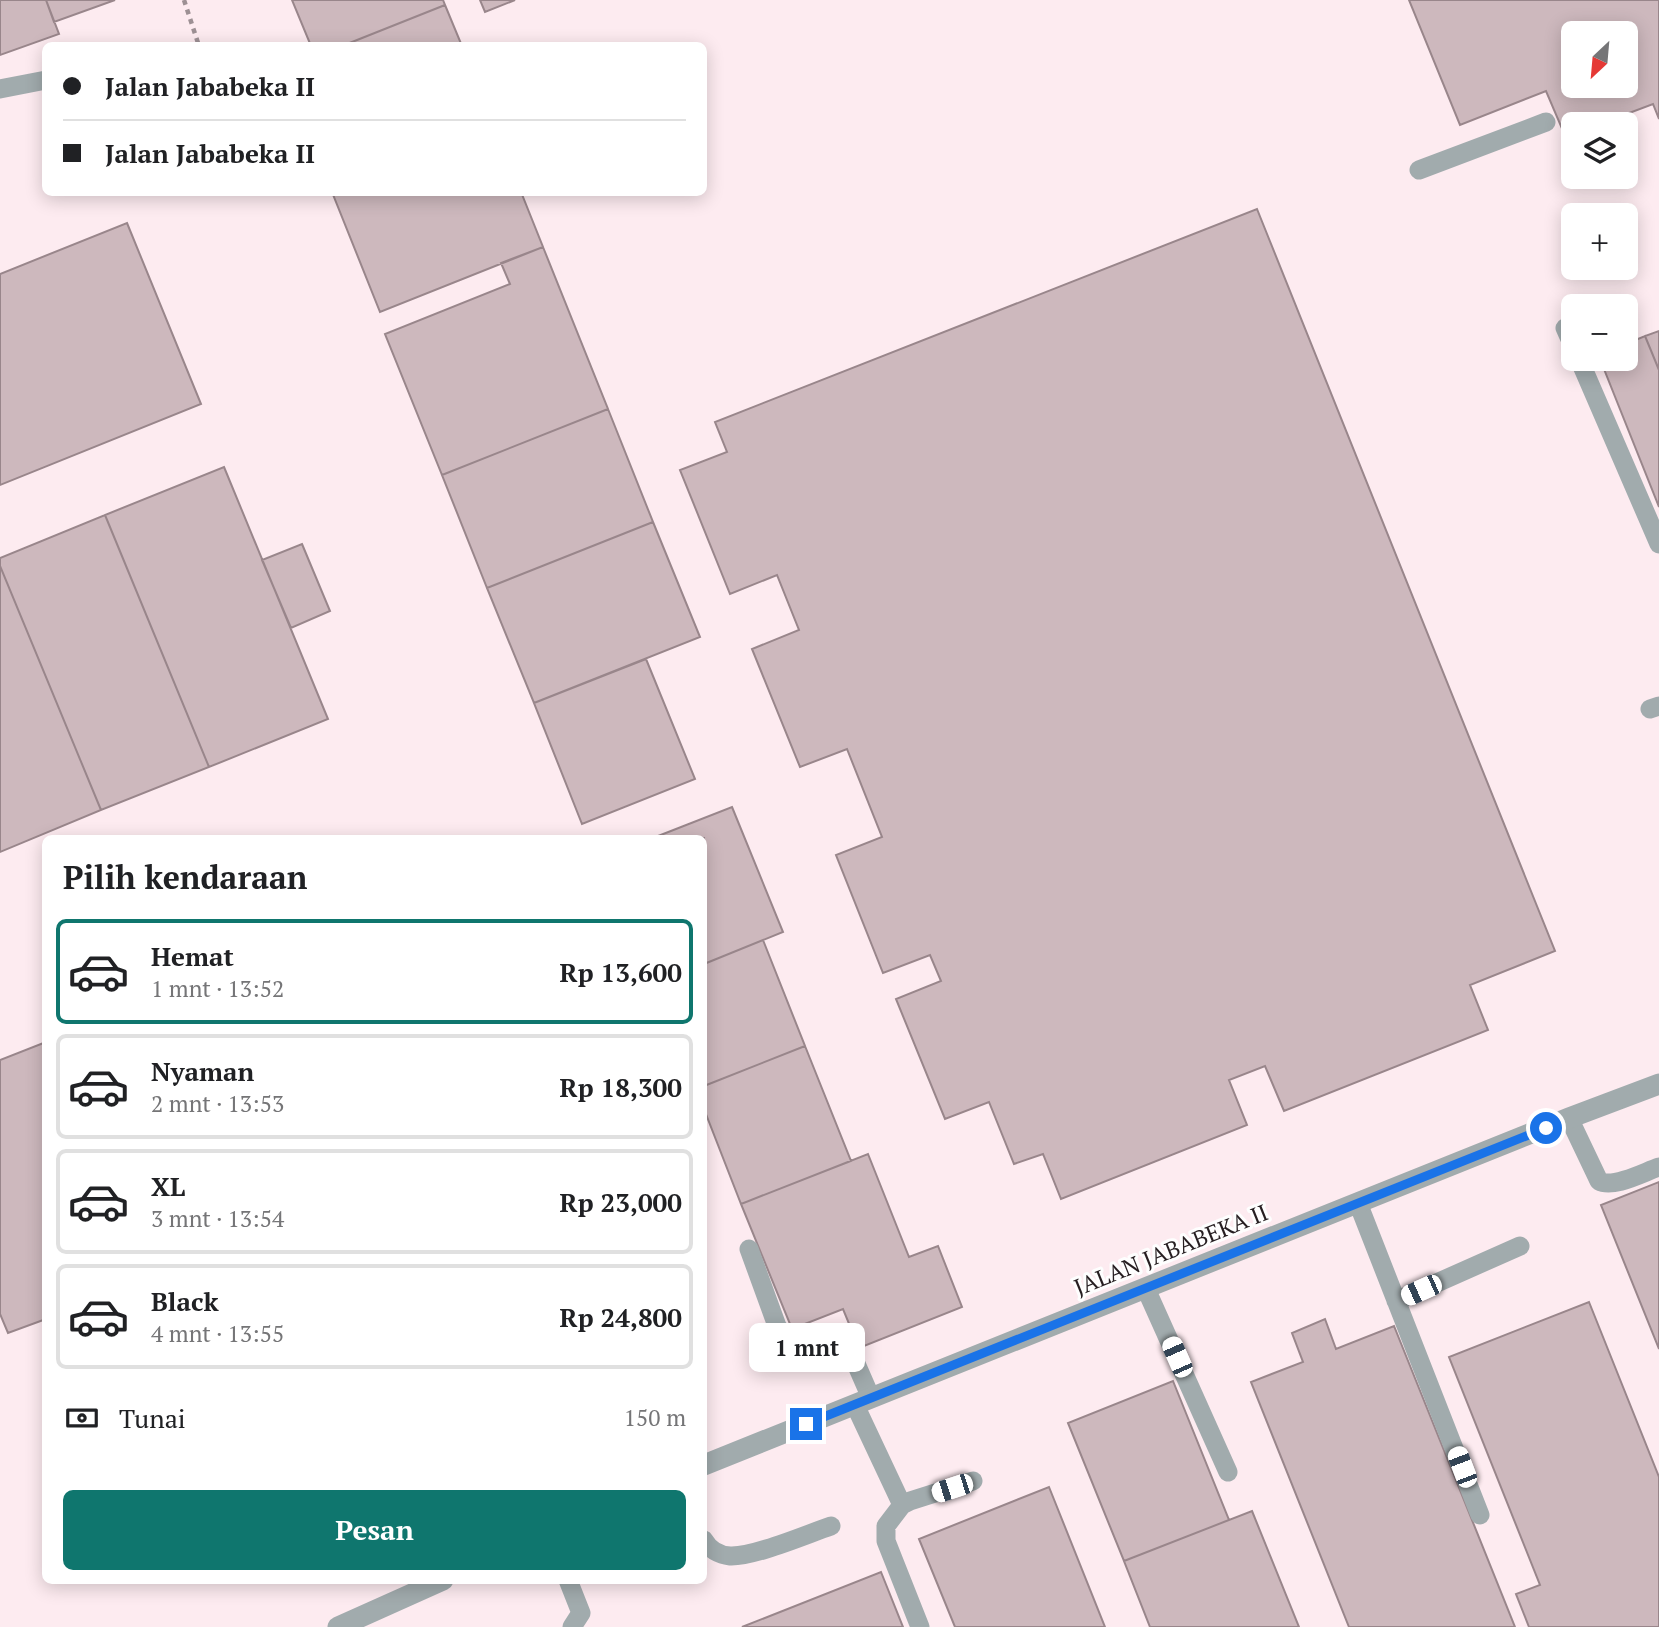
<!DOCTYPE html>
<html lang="id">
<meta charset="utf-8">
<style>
:root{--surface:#fff;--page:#f2f2f2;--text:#202124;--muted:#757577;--line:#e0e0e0;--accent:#0f766e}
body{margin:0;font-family:"PT Serif",serif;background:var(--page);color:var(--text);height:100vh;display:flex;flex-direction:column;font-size:26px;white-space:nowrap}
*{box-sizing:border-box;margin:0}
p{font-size:23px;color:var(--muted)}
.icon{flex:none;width:38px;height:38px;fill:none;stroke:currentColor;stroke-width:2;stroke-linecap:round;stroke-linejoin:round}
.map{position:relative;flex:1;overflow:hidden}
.side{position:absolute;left:42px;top:835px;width:665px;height:749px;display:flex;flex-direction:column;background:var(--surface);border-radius:10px;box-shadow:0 4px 18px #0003}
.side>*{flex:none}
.guide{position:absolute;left:42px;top:42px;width:665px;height:154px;border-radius:10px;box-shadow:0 4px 18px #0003;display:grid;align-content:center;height:154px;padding:0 21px;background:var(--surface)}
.needle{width:46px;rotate:206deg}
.tools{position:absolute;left:1561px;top:21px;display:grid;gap:14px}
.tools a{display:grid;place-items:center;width:77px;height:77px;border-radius:10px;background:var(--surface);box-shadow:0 4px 18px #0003;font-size:35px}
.end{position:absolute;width:32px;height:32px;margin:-16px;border:9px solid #1a73e8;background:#fff;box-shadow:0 0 0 4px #fff}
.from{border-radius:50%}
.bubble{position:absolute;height:49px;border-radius:10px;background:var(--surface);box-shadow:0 4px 18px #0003;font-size:23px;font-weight:600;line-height:49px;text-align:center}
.car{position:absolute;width:21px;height:42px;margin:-21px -10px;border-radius:9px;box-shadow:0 0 5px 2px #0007;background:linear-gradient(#fff 24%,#345 0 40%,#fff 0 76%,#345 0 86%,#fff 0)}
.guide b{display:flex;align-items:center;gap:24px;height:66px;font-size:26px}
.guide b+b{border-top:2px solid var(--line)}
.guide i{width:18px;height:18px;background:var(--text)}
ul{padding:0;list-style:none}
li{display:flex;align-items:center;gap:21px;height:105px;margin:0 14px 10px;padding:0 7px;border:4px solid var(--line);border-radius:10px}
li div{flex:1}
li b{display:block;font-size:26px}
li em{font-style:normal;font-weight:600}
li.selected{border-color:var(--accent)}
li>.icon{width:63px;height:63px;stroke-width:1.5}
h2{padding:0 21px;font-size:32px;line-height:84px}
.pay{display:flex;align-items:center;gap:18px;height:77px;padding:0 21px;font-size:26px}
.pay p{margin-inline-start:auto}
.primary-button{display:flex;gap:14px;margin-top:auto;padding:14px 21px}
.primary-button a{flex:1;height:80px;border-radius:10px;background:var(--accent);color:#fff;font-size:28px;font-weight:600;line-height:80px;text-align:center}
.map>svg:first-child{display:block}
.building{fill:#cdb8bd;stroke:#99868b;stroke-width:2;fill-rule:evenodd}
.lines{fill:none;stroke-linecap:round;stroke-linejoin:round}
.path{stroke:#9d9094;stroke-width:4.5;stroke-dasharray:5 5;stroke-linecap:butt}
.service{stroke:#a1abad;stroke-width:19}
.minor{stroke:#a1abad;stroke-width:21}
.route{stroke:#1a73e8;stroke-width:9}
.labels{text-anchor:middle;stroke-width:6;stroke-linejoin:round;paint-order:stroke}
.street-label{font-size:23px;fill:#261e21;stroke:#fefefe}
</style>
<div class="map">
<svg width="1659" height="1627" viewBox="0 0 1659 1627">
<rect width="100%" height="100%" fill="#fdebf0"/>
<path class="building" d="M0,0H46L59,34L0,55Z
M46,0H115L54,22Z
M292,0H443L445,5L342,46H311Z
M480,0H515L485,12Z
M1409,0H1659V119L1653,104L1600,124H1573V135L1566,138L1546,91L1460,125ZM1573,33H1626V86H1573Z
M445,5L462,46H342Z
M332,192H521L543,247L380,312Z
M1257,209L1555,951L1470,985L1488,1030L1284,1111L1265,1066L1229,1080L1247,1125L1061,1199L1043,1154L1014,1164L989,1102L945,1119L896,999L941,981L930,955L883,973L836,855L882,837L847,749L800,767L752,649L799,630L777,575L730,594L680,470L727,452L715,422Z
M127,223L201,404L0,485V274Z
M543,247L608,409L442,475L385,334L510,284L501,263Z
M1659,331V370L1645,336Z
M1645,336L1659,370V507L1600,359H1626V344Z
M608,409L653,522L487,588L442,475Z
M224,467L328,719L209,767L105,515Z
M105,515L209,767L101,810L0,566V558Z
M653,522L700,637L534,703L487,588Z
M302,544L330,611L291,628L262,560Z
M0,566L101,810L0,852Z
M646,659L695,779L582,824L534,703Z
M732,807L783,932L704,964V838H653Z
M763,940L805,1046L704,1086V964Z
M46,1042V1319L8,1333L0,1314V1060Z
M805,1046L851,1161L741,1204L704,1109V1086Z
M868,1154L909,1257L938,1246L962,1307L859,1348L843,1309L792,1329L741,1204Z
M1659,1182V1349L1601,1205Z
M1589,1302L1659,1477V1627H1529L1516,1594L1540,1585L1449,1357Z
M1325,1319L1336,1349L1394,1326L1515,1627H1349L1251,1382L1303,1362L1292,1333Z
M1173,1381L1229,1520L1124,1561L1068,1423Z
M1049,1487L1105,1627H955L919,1539Z
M1252,1511L1299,1627H1150L1124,1561Z
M881,1572L903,1627H742Z"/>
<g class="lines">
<path class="path" d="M184,0L198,43L190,46"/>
<path class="service" d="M0,89L46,80
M1419,170L1546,122
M1565,328L1573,346
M1579,359L1659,544
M1650,709L1659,706
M1569,1118L1599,1181C1613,1189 1644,1172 1659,1167
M1358,1203L1480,1515
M749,1249L777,1326C780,1330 783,1336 787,1339C800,1347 829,1333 847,1343L871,1398
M1146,1289L1228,1472
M1396,1301L1520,1246
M855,1405L902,1505
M704,1540C709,1549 719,1555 730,1556C754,1557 807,1534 831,1526
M568,1580L581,1613L572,1627
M920,1627L886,1541V1526L902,1505L910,1501L973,1481"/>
<path class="minor" d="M704,1465L1569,1118L1659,1084
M338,1627L443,1580"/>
</g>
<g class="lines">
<path class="route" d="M806,1424L1546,1128"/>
</g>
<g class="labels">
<g class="street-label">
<text transform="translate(1171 1250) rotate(-22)" y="8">JALAN JABABEKA II</text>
</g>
</g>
</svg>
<div class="tools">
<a><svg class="needle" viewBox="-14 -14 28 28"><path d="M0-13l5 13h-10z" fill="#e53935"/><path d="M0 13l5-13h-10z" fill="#757577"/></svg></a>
<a><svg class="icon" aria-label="layers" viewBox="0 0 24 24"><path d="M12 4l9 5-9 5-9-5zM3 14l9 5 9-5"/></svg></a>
<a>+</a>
<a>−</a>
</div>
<i class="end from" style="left:1546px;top:1128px"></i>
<i class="end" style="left:806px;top:1424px"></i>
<div class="bubble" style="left:749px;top:1323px;width:116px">1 mnt</div>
<i class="car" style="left:1421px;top:1290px;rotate:246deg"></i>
<i class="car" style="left:1177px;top:1357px;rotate:336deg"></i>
<i class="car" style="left:1462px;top:1467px;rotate:339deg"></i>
<i class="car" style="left:952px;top:1488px;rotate:252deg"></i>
<div class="guide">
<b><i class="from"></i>Jalan Jababeka II</b>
<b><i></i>Jalan Jababeka II</b>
</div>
<section class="side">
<h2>Pilih kendaraan</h2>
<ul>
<li class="selected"><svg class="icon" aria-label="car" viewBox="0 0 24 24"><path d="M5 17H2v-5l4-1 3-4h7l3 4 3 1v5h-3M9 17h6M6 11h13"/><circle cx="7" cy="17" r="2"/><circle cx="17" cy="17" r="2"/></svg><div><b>Hemat</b><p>1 mnt · 13:52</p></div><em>Rp 13,600</em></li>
<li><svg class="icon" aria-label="car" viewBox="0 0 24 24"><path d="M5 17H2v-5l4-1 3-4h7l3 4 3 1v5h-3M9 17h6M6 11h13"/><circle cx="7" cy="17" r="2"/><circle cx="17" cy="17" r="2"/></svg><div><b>Nyaman</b><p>2 mnt · 13:53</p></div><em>Rp 18,300</em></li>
<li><svg class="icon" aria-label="car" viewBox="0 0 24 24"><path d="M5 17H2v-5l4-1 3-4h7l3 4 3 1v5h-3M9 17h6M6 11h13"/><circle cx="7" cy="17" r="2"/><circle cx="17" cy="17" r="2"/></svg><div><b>XL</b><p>3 mnt · 13:54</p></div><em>Rp 23,000</em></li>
<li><svg class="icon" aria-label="car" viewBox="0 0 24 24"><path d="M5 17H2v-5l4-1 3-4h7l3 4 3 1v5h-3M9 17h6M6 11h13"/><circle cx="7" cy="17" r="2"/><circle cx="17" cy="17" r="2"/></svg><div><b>Black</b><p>4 mnt · 13:55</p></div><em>Rp 24,800</em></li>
</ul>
<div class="pay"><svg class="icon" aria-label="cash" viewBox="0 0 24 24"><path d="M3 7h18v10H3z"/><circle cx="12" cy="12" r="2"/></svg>Tunai<p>150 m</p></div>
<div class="primary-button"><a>Pesan</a></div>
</section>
</div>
